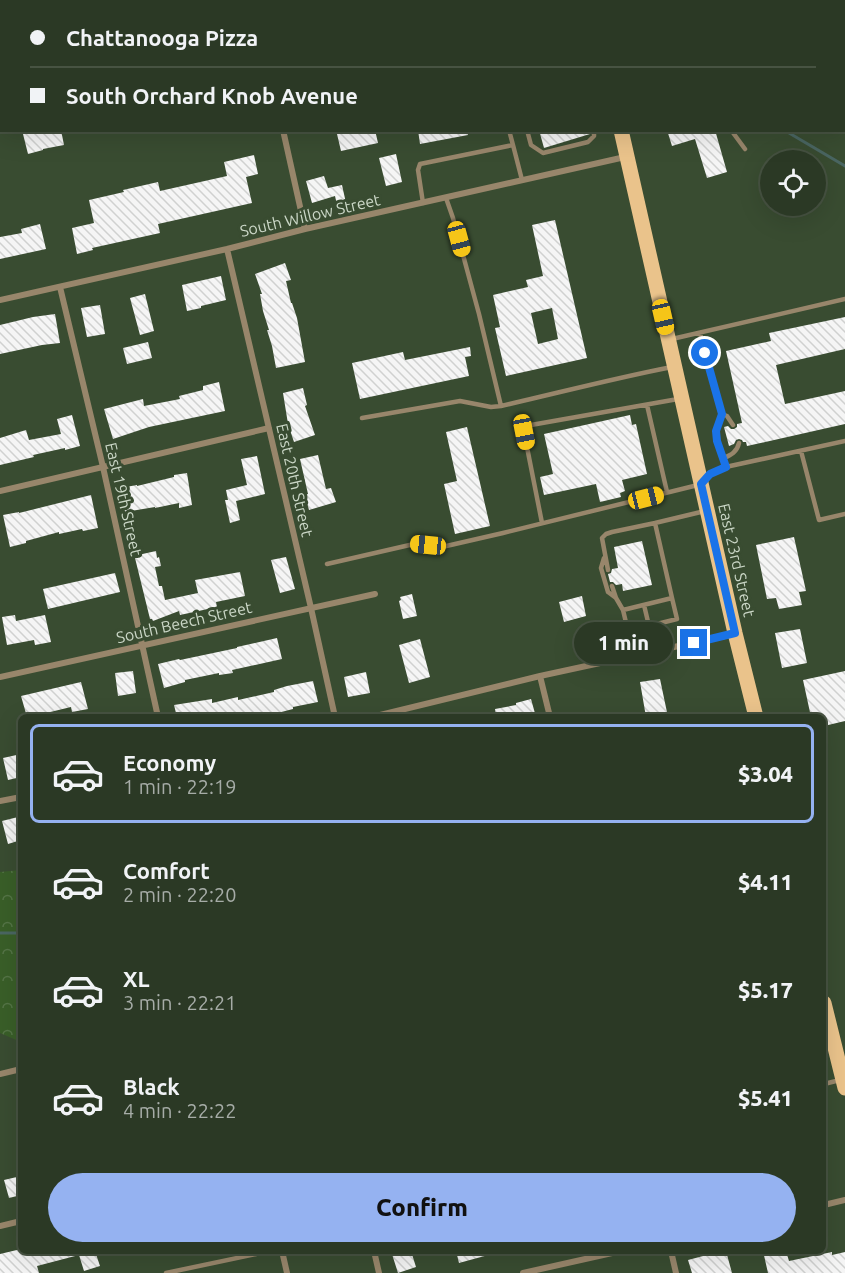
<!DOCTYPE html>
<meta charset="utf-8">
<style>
:root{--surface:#2b3925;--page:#33402d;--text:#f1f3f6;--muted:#a6aca7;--line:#475342;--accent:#95b2f1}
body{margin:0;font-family:Ubuntu,sans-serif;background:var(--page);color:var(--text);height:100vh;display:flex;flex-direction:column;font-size:22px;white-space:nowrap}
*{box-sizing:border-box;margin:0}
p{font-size:20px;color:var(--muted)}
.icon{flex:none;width:33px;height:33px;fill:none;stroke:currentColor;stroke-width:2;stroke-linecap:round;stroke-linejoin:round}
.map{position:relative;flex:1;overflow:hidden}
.sheet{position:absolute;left:18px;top:714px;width:808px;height:540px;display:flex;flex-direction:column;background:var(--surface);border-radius:9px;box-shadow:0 6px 24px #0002,0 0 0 2px var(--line)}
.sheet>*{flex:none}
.banner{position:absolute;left:0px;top:0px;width:846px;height:132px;box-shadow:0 6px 24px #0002,0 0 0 2px var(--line);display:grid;align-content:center;height:132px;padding:0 30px;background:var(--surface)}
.tools{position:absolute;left:760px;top:150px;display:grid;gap:12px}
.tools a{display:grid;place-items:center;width:66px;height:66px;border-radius:50%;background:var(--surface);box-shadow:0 6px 24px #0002,0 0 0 2px var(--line);font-size:30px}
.end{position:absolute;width:27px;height:27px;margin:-14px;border:8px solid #1a73e8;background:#fff;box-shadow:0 0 0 3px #fff}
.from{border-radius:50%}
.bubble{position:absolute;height:42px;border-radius:21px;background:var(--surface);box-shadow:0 6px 24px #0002,0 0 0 2px var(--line);font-size:20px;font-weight:800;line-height:42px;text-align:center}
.car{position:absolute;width:18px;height:36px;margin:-18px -9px;border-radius:8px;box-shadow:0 0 4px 2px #0007;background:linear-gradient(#f5c518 24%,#345 0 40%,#f5c518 0 76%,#345 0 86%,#f5c518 0)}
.banner b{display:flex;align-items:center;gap:21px;height:57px;font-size:22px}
.banner b+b{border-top:2px solid var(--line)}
.banner i{width:15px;height:15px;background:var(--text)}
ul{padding:10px 0 0;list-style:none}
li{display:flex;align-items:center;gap:18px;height:99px;margin:0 12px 9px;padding:0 18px;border:3px solid transparent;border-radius:9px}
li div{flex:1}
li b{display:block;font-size:22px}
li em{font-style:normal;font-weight:800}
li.current{border-color:var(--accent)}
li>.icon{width:54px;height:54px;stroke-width:1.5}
.action{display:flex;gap:12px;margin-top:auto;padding:12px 30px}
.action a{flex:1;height:69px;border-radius:36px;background:var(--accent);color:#111;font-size:24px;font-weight:800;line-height:69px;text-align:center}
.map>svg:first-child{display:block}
.forest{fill:url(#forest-crowns)}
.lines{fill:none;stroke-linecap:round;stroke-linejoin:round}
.stream{stroke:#4a6662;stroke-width:3}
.building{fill:url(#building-back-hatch);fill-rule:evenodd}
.service{stroke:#98866b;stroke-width:4.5}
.minor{stroke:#98866b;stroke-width:6}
.secondary{stroke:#c6a97e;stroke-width:12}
.primary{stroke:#eac38b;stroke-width:15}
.motorway{stroke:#fbdfb8;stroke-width:18}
.route{stroke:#1a73e8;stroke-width:8}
.labels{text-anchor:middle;stroke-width:6;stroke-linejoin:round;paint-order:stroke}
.street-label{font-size:16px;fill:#cbd7c7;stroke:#394c31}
</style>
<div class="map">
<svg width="845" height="1273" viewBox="0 0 845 1273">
<defs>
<pattern id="forest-crowns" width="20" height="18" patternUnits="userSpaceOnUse" patternTransform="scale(1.5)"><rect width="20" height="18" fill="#395e28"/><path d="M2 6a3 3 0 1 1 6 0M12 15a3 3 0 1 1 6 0" fill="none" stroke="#547446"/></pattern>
<pattern id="building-back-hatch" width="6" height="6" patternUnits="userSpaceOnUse" patternTransform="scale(1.5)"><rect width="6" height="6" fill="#f5f5f5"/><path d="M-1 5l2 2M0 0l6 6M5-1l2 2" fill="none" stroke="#d0d1d0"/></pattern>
</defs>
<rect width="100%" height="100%" fill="#394c31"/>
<path class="forest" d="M21,870V1042L0,1033V872Z"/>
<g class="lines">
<path class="stream" d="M728,0L729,2
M784,130L845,166
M844,130L845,131
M0,933H21"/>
</g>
<path class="building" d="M22,130H61L64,145L43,149V150L28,154Z
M353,130H375L378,143L341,151L337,134Z
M418,130H467L468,135L420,144Z
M539,130H590V134L544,148Z
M667,130H715L727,172L707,178L695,139L672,146Z
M396,154L402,182L386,186L379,158Z
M254,155L258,174L246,177L252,203L158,224L160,233L92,248L93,250L77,254L72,228L94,223L89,200L124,192L123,190L158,182L160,191L227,176L224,162Z
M324,176L328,188L342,185L346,203L337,205L335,196L312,203L306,181Z
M555,220L587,358L506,376L495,328L500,327L493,295L528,287L526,280L543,276L532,225ZM552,308L558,339L538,344L531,313Z
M40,224L46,249L0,259V237L22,233L21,229Z
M285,263L291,280L286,281L291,303H292L297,318L305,362L276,368L272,346L267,330H269L263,311L260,294H262L255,274Z
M221,276L226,300L201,306V308L187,311L182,285Z
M145,294L154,331L140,335L130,298Z
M100,305L105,334L87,337L81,308Z
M55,314L60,343L42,345L0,354V325L33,317Z
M845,317V349L776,365L785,404L845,391V424L747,446L746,442H743L742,440L739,439L736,440L734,444L729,446L724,427L728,426L731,429H734L737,427V424L742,423L726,351L771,341L769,333Z
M148,342L152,358L127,364L123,348Z
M470,347L471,356L465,357L469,376L360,399L352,363L403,352L405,360Z
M219,382L225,411L149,427L113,439L104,409L143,399L144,406L180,399L179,396L203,390V386Z
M303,388L307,405L305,406L315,435L294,442L288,424L283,393Z
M72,415L80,446L65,450V448L33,455L34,457L0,465V438L26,430L29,440L61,434L57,419Z
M630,415L632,425L636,424L647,474L622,480L625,491L620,493L621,497L600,502L596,484L544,495L540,477L553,474L544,434Z
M467,427L490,526L455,534L444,484L457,481L446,432Z
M318,455L326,489L331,488L336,502L309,510L305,495L308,494L300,459Z
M257,456L265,494L236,501L240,520L230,523L225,500H228L226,490L247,485L241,459Z
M187,473L192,505L179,508V503L155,508V507L125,512L120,488L137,485V486L174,477V475Z
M91,495L98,528L83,531L82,529L59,534V532L26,541V543L10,547L3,515L19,512V513Z
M794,537L806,591L799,592L802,605L779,609L776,598L767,599L756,545Z
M642,541L652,585L623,591L622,584L616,585L613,582H610L608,574L611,573L612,569L618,568L614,547Z
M156,551L157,558L159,557L161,566L155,567L159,586H162L165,600L198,593L195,580L240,572L245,596L216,602L217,607L180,615L179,611L153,621L152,619H150L135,558H138V555Z
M286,557L295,589L280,593L271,560Z
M115,573L120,592L48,609L43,589Z
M412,594L417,616L403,619L399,601L401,600L400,597Z
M582,596L586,616L564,622L559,602Z
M15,615L16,621L45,615L51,642L35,645L34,640L7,645L2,617Z
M800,629L807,663L782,668L775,633Z
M277,638L282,659L232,670L233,673L219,675V673L185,680V682L164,688L158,664L179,659L180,660L237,648V647Z
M420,639L430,677L409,683L399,645Z
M133,671L136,693L118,696L115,673Z
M845,671V721L824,726V717H811L803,680Z
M366,672L370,693L348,697L344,677Z
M660,679L668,717H646L640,682Z
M313,681L318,702L293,707V709L262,717H177L174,705L212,699V703L238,697V700L274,692V690L287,686Z
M81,682L88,709L72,712L71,707L42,714V717H27L21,696Z
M531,699L536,717H496L495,709L516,705V703Z
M21,754V777L8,780L3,758Z
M18,817L21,830V840L8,844L2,821Z
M21,1176V1195L9,1198L4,1180Z
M21,1249V1251H95L100,1266L84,1271L79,1255L37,1266L39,1273H0V1254Z
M391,1251H411L416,1267L398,1273Z
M456,1251H491L492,1254L459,1263Z
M722,1251H726L732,1273H692L688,1260Z
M763,1251H786L789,1261L832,1252V1255L845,1252V1273H768Z"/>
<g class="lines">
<path class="service" d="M465,0V2
M539,0V2
M675,0L676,2
M665,1L666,0
M640,2L641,0
M527,130L531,145L543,153L588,142L594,136V130
M731,130L745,149
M513,145L522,180
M446,198L453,218L479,314L501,406C558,393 615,378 672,367
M423,203L418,170L420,164L513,145L509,130
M700,333L722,414L716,431L717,441L726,467
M672,339L845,299
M647,405L667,492
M722,414L727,416L733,425
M362,418L460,401L491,407L501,406
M801,451L819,520L845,514
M724,458C731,455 737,452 739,443
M705,480L710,474L721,468L845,441
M542,523L524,432L531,425L678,399
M604,558L601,568L608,592L616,598
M327,564L414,544L442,547L503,533L698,485
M608,570L602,538L606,534L612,532L655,523
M612,586L616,598L623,610
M644,605L649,626L677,619L672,598
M634,656L623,610L672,598L655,523L705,511
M824,1084L840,1080
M166,1273L270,1251"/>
<path class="minor" d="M18,0L19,2
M283,130L305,229
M227,249L311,608L335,717
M60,287L103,467L158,717
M0,300L227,249L305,229L625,157
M0,491L269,428
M540,676L550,717
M0,677L375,594
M372,717L540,676L734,634
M0,801L21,797
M0,1074L21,1069
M824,1205L845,1200
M0,1226L21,1221
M282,1251L287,1273
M374,1251L379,1273
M671,1251L676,1273
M523,1273L621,1251"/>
<path class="secondary" d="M483,2L488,0
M0,114L2,113"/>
<path class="primary" d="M592,0V2
M621,130L735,633L756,717
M824,1003L845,1088"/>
<path class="motorway" d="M790,0L792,2
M844,72H845"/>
</g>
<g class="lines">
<path class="route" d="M694,643L735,633L701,484L710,474L726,467L717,441L716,431L722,414L705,353"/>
</g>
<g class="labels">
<g class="street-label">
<text transform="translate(310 215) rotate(-13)" y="6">South Willow Street</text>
<text transform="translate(295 480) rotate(77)" y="6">East 20th Street</text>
<text transform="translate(124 499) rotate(77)" y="6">East 19th Street</text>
<text transform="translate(737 560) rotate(77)" y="6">East 23rd Street</text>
<text transform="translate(184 622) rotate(-13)" y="6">South Beech Street</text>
</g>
</g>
</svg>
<div class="tools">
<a><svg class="icon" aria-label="locate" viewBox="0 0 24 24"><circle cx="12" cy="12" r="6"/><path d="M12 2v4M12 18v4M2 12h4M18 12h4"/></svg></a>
</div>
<i class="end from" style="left:705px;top:353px"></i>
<i class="end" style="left:694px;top:643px"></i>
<div class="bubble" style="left:574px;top:622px;width:99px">1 min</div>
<i class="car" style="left:459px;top:239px;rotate:165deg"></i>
<i class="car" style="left:663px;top:317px;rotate:167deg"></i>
<i class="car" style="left:524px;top:432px;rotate:169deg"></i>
<i class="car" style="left:646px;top:498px;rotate:76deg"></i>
<i class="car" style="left:428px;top:545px;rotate:276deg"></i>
<div class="banner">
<b><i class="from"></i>Chattanooga Pizza</b>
<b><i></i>South Orchard Knob Avenue</b>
</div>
<section class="sheet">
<ul>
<li class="current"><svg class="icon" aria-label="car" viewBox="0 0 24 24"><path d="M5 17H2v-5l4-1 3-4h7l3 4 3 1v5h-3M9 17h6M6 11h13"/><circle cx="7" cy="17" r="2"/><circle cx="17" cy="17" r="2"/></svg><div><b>Economy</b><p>1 min · 22:19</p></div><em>$3.04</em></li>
<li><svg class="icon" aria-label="car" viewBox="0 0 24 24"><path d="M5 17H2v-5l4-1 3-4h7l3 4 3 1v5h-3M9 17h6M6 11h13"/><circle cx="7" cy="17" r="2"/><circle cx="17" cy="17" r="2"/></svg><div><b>Comfort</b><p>2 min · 22:20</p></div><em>$4.11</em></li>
<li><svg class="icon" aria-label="car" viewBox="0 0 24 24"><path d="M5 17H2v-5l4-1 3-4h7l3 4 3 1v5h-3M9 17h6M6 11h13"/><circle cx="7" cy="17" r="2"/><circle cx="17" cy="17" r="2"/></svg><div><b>XL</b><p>3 min · 22:21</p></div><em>$5.17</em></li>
<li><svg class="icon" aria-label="car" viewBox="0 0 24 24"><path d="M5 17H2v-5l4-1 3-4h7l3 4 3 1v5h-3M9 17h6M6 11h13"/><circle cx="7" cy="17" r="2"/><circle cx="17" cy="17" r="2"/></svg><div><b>Black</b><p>4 min · 22:22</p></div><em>$5.41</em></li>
</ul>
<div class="action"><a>Confirm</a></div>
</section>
</div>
